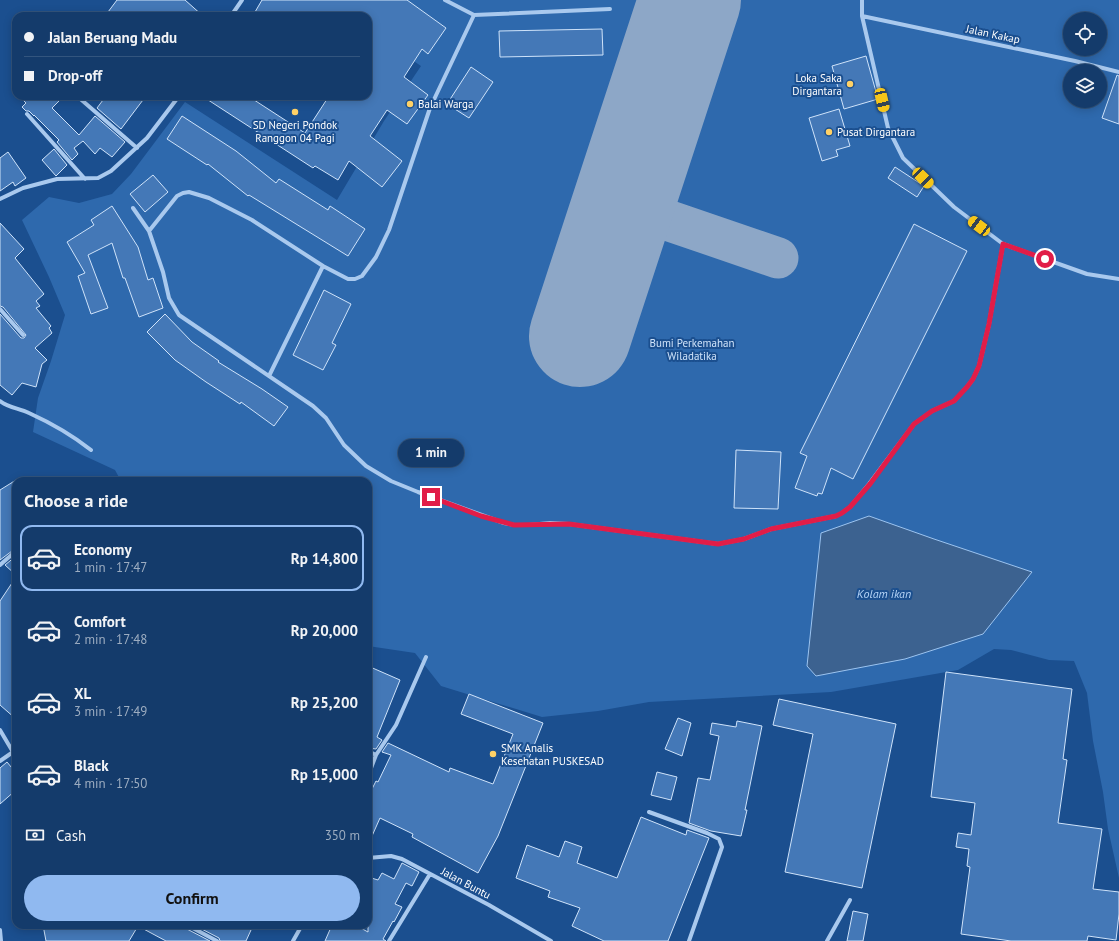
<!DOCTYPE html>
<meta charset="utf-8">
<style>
:root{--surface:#143b6b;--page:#214673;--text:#f1f3f6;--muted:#9dadc1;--line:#33557e;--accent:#90b9f0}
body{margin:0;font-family:"PT Sans",sans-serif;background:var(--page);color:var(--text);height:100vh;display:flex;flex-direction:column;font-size:15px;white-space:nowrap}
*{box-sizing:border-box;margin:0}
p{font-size:13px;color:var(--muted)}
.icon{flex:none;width:22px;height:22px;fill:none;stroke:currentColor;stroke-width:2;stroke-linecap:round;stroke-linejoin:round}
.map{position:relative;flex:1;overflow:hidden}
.drawer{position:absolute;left:12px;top:477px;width:360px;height:452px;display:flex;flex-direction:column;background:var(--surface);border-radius:12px;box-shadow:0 2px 10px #0003,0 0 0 1px var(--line)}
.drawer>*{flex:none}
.hud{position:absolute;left:12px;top:12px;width:360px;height:88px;border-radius:12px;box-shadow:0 2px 10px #0003,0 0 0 1px var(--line);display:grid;align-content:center;height:88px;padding:0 12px;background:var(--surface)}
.controls{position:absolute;left:1063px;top:12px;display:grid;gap:8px}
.controls a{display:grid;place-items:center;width:44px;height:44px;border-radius:50%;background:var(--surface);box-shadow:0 2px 10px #0003,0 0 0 1px var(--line);font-size:20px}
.end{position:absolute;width:18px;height:18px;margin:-9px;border:5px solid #e11d48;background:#fff;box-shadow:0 0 0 2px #fff}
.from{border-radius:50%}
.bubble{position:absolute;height:28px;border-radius:14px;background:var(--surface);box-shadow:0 2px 10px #0003,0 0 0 1px var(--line);font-size:13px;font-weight:700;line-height:28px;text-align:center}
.car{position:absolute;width:12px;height:24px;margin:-12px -6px;border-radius:5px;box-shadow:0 0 3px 1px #0007;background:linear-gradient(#f5c518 24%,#345 0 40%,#f5c518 0 76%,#345 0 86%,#f5c518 0)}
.hud b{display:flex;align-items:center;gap:14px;height:38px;font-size:15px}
.hud b+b{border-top:1px solid var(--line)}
.hud i{width:10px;height:10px;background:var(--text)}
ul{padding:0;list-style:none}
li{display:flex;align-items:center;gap:12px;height:66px;margin:0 8px 6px;padding:0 4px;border:2px solid transparent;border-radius:12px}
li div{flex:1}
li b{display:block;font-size:15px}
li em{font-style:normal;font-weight:700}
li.active{border-color:var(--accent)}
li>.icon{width:36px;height:36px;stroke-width:1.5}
h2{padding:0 12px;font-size:18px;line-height:48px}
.pay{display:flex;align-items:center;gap:10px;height:44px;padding:0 12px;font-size:15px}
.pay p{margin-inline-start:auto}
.action{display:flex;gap:8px;margin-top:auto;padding:8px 12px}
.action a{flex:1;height:46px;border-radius:24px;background:var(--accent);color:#111;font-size:16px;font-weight:700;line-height:46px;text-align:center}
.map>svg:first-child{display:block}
.green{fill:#2e69ad;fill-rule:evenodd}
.water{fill:#3c6290;stroke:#9cc4f0}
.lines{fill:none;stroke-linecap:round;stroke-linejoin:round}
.taxiway{stroke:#8da7c7;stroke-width:41}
.runway{stroke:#8da7c7;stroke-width:102}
.building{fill:#4478b7;stroke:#cfe3fa}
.minor{stroke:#a9c9ee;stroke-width:4}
.route{stroke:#e11d48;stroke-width:5}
.poi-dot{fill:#ffd166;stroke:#1b4f8f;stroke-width:1.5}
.labels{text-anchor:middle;stroke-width:4;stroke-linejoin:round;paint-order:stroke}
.street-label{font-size:11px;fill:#fff;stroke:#1b4f8f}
.poi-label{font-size:11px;fill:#fff;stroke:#1b4f8f;text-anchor:start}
.park-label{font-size:11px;fill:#cfe3fa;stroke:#1b4f8f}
.water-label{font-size:12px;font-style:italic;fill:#b5d3f5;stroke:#1b4f8f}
</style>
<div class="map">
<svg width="1119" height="941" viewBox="0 0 1119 941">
<rect width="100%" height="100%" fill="#1b4f8f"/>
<path class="green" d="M324,0H1119V878L1108,829L1103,792L1093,741L1087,693L1074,661L1049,660L1011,650L994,649L958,670L831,692L649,702L598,711L542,717L441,686L415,653L368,646V481H121L115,470L33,432L38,398L51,361L65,315L49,277L22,220L49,197L79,203L112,194L131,174L185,102L337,200L384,121L421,66L368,30V16ZM1070,19H1100V49H1070ZM1070,71H1100V101H1070Z"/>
<path class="water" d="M869,516L934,539L1032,572L983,634L905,659L816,676L807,666L821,533Z"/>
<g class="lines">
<path class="taxiway" d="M623,205L778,258"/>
<path class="runway" d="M580,336L690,0"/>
</g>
<path class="building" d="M117,0H185L203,16H105Z
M262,0H407L446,28L428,54L422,49L404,77L428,95L407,124L387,110L370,136L402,161L382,187L349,161L338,180L315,166L313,168L202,96H248L305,133L329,96H368V16H261L255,12Z
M602,29L603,55L500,57L499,31Z
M866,56L878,99L844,109L832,66Z
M471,67L493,82L469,118L447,104Z
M1117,75L1119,76V124L1102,118Z
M19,96H64L52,108L79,135L95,116L125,142L112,157L100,148L95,154L83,141L74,148L78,154L72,160L57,142L59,140L34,115V116L29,111H26L22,107L26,103Z
M106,96H146L121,129L97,108Z
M839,109L850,146L836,150L838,156L822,161L809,118Z
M182,116L236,151L276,183L279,179L328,210L330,206L365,229L348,256L249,195L248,196L208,164L207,165L167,139Z
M54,149L67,165L56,176L42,160Z
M8,152L26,178L15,186L13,182L0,191V158Z
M895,167L924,186L917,197L888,178Z
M153,175L168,192L145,212L130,194Z
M112,206L138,247L148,280L153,278L163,308L139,317L125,278H123L112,243L88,255L108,308L91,314L78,276L85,273L67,242L94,225L91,220Z
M0,223L24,249L15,258L44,294L36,301L40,306L36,308L51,326L49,328L52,333L35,348L47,360L42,364L36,387L22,383L12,395L0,385V314L21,338H24L26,335L3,307L0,306Z
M914,224L967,251L853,479L831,468L822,494L818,493L817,496L795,488L807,456L800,453Z
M324,290L351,304L332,343L336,345L323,370L293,355Z
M165,314L192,342L219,361L218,362L262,389L288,407L274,426L241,402L240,404L206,382L175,360L147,332Z
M736,450L781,452L778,509L734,508Z
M16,480V548L0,560V490Z
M16,556V575L5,565Z
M16,577V719L0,705V601Z
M368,666L400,680L377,737L382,740L376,749L368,748Z
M946,672L1072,689L1063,759L1067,760L1058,823L1102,829L1093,889L1119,892V914L1116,940L1088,936L1087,941H1011L961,934L970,867L967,866L969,849L956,847L958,833L971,835L975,803L931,797Z
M469,694L543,723L498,836L478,873L412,837L413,834L380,818L368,845V797L376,781L378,782L391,755L382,752L388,743L449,772L450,768L493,784L513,734L461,714Z
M779,699L896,724L862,888L785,872L813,734L773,725Z
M678,718L691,723L682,756L665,749Z
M737,721L762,726L745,810H747L741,836L711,831L689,823L698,778L710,780L719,736L710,734L712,723L736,727Z
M7,762L16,773V790L0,804V768Z
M657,772L677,777L671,800L651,795Z
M641,817L686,835L687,830L709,838L668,941H604L572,926L580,908L548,897L550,891L516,878L527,845L559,857L565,841L582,847L577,863L617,878Z
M402,863L419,872L412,886L406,883L395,904L402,907L394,922L393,921L383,939L386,941H325L332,925H355L368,932V877L378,880L382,873L394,879Z
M853,911L868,914L863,941H847Z
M43,925H184L185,928L210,941H166L138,926L129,941H46Z
M194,925H241L251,930L246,941H220L219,938Z"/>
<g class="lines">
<path class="minor" d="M445,0L474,15
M862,0V16L888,128L903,158L954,207L1003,244L1087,274L1119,279
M610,9L474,15L430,108L389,230L376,257L362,276L355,279H348L323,266L252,220L209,198L189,192L183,193L177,196L149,231L163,272L169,298L179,315L313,406L326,418L344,445L366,466L391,481L418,492L504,523L514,525H529L550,523L569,524L718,544L744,539L771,529L836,516L842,513L850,507L869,484L914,424L932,411L954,401L967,387L973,379L979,366L989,324L1003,244
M231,16L242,0
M862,16L1075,61L1119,72
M77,96L137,148
M27,114L85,179
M0,199L23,188L57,179L98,178L111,171L147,138L179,96
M133,208L149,231
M0,309L23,335
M269,376L323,266
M0,401C9,408 19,408 29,413C51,423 72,435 91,450
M0,565L16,551
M0,730L13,752L16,754
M368,751L376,755
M0,761L13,752
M368,776L376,755L396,725L426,657
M649,812L707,833L719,839L722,847L689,941
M368,858L391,856L402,859L489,905L551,941
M187,925L217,941
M0,930L1,941
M293,941L302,925
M389,941L430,874
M827,941L850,900"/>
</g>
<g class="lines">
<path class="route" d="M431,497L481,516L514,525L569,524L718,544L744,539L771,529L836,516L842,513L850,507L870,484L914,424L932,411L954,401L967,387L973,379L979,366L989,324L1003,244L1045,259"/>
</g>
<g class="poi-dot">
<circle cx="850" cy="84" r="4"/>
<circle cx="410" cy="104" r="4"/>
<circle cx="295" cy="112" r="4"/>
<circle cx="829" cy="132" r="4"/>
<circle cx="493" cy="754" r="4"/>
</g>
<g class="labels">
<g class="street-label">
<text transform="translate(993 34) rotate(12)" y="4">Jalan Kakap</text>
<text transform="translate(466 883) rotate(28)" y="4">Jalan Buntu</text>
</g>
<g class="poi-label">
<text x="842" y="82" text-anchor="end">Loka Saka<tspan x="842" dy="13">Dirgantara</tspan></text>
<text x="418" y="108">Balai Warga</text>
<text x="295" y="129" text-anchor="middle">SD Negeri Pondok<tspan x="295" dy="13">Ranggon 04 Pagi</tspan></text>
<text x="837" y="136">Pusat Dirgantara</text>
<text x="501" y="752">SMK Analis<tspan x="501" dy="13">Kesehatan PUSKESAD</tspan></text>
</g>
<g class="park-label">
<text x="692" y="347">Bumi Perkemahan<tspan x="692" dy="13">Wiladatika</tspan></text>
</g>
<g class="water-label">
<text x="884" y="598">Kolam ikan</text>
</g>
</g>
</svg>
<div class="controls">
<a><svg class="icon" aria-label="locate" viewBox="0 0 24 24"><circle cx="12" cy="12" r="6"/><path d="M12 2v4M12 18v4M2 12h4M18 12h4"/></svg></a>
<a><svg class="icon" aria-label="layers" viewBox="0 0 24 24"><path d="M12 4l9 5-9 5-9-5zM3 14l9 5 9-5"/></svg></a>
</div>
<i class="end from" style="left:1045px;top:259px"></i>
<i class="end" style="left:431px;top:497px"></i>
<div class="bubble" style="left:398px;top:439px;width:66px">1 min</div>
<i class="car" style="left:882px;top:100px;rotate:167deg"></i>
<i class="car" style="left:923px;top:178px;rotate:134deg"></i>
<i class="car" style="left:979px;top:226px;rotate:307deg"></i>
<div class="hud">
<b><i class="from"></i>Jalan Beruang Madu</b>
<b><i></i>Drop-off</b>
</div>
<section class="drawer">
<h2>Choose a ride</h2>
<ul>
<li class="active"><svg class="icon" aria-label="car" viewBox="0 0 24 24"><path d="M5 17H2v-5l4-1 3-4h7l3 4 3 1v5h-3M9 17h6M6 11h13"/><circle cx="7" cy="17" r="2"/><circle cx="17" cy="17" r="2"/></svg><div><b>Economy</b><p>1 min · 17:47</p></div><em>Rp 14,800</em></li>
<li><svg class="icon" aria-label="car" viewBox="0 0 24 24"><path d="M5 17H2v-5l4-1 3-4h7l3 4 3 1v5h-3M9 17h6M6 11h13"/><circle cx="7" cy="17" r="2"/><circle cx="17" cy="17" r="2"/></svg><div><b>Comfort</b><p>2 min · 17:48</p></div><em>Rp 20,000</em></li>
<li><svg class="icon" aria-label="car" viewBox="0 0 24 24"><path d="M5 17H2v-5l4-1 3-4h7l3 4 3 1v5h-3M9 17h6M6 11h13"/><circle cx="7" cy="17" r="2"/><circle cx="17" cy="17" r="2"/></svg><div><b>XL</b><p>3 min · 17:49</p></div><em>Rp 25,200</em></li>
<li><svg class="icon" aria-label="car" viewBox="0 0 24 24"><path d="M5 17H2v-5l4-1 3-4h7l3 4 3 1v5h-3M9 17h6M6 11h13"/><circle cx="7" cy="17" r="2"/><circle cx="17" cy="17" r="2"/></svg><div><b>Black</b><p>4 min · 17:50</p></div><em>Rp 15,000</em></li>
</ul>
<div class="pay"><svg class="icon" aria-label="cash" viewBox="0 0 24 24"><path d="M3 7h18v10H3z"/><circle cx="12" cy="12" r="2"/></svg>Cash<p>350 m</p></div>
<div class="action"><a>Confirm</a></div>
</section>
</div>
